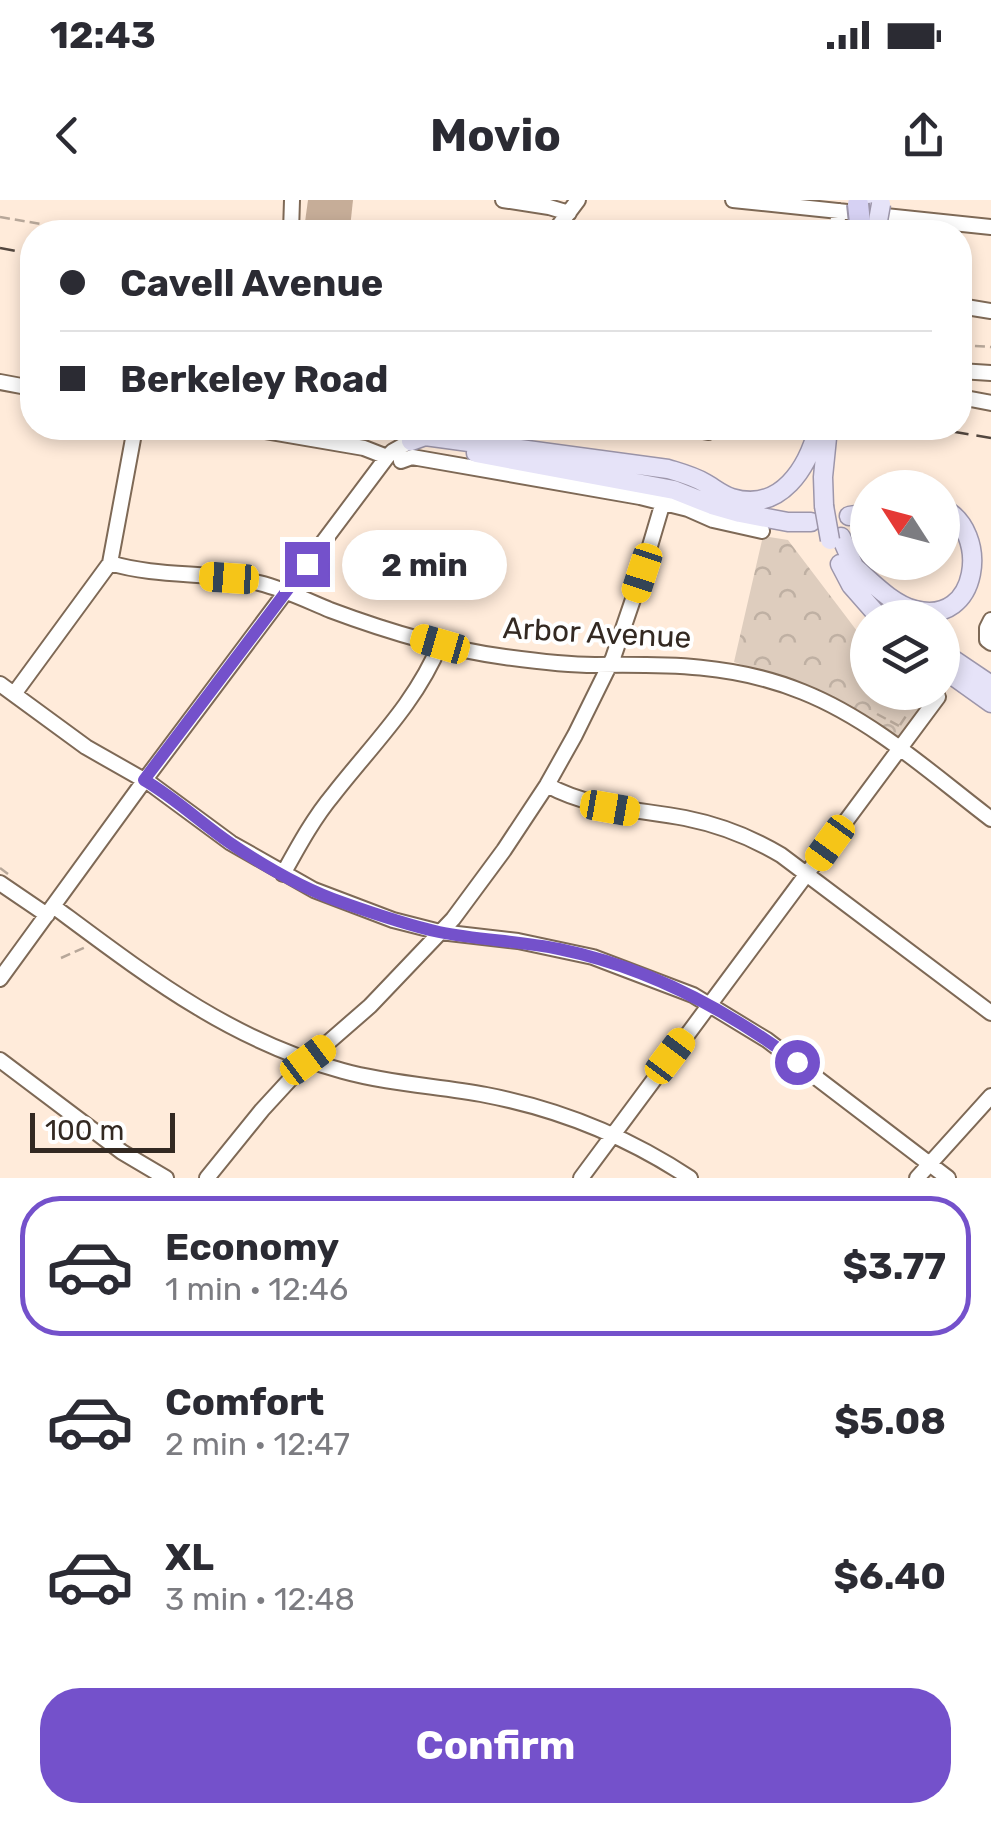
<!DOCTYPE html>
<meta charset="utf-8">
<style>
:root{--surface:#fff;--page:#f2f2f3;--text:#2b2b33;--muted:#7c7c81;--line:#e1e1e2;--accent:#7451cb}
body{margin:0;font-family:Rubik,sans-serif;background:var(--page);color:var(--text);height:100vh;display:flex;flex-direction:column;font-size:38px;white-space:nowrap}
*{box-sizing:border-box;margin:0}
p{font-size:32px;color:var(--muted)}
.icon{flex:none;width:55px;height:55px;fill:none;stroke:currentColor;stroke-width:2;stroke-linecap:round;stroke-linejoin:round}
.map{position:relative;height:978px;overflow:hidden}
.sheet{display:flex;flex-direction:column;background:var(--surface);flex:1}
.sheet>*{flex:none}
.banner{position:absolute;left:20px;top:20px;width:952px;height:220px;border-radius:40px;box-shadow:0 5px 15px #0003;display:grid;align-content:center;height:220px;padding:0 40px;background:var(--surface)}
.needle{width:65px;rotate:306deg}
.tools{position:absolute;left:850px;top:270px;display:grid;gap:20px}
.tools a{display:grid;place-items:center;width:110px;height:110px;border-radius:50%;background:var(--surface);box-shadow:0 5px 15px #0003;font-size:50px}
.scale{position:absolute;left:30px;bottom:25px;width:145px;box-sizing:border-box;padding-left:10px;border:5px solid #332922;border-top:0;font-size:28px;line-height:35px;white-space:nowrap;color:#332922;-webkit-text-stroke:8px #fff;paint-order:stroke}
.end{position:absolute;width:45px;height:45px;margin:-22px;border:12px solid #7451cb;background:#fff;box-shadow:0 0 0 5px #fff}
.from{border-radius:50%}
.bubble{position:absolute;height:70px;border-radius:35px;background:var(--surface);box-shadow:0 5px 15px #0003;font-size:32px;font-weight:700;line-height:70px;text-align:center}
.car{position:absolute;width:30px;height:60px;margin:-30px -15px;border-radius:12px;box-shadow:0 0 8px 2px #0007;background:linear-gradient(#f5c518 24%,#345 0 40%,#f5c518 0 76%,#345 0 86%,#f5c518 0)}
.banner b{display:flex;align-items:center;gap:35px;height:95px;font-size:38px}
.banner b+b{border-top:2px solid var(--line)}
.banner i{width:25px;height:25px;background:var(--text)}
ul{padding:18px 0 0;list-style:none}
li{display:flex;align-items:center;gap:30px;height:140px;margin:0 20px 15px;padding:0 20px;border:5px solid transparent;border-radius:40px}
li div{flex:1}
li b{display:block;font-size:38px}
li em{font-style:normal;font-weight:700}
li.on{border-color:var(--accent)}
li>.icon{width:90px;height:90px;stroke-width:1.5}
.action{display:flex;gap:20px;margin-top:auto;padding:20px 40px}
.action a{flex:1;height:115px;border-radius:40px;background:var(--accent);color:#fff;font-size:40px;font-weight:700;line-height:115px;text-align:center}
.status{display:flex;justify-content:space-between;align-items:center;height:70px;padding:0 50px;background:var(--surface);direction:ltr}
.status svg{height:28px;fill:currentColor}
header{display:flex;justify-content:space-between;align-items:center;height:130px;padding:0 40px;background:var(--surface);font-size:45px;font-weight:700}
.map>svg:first-child{display:block}
.park{fill:url(#park-crowns)}
.building{fill:#c6ad98}
.lines{fill:none;stroke-linecap:round;stroke-linejoin:round}
.minor-casing{stroke:#7e6956;stroke-width:18}
.major-casing{stroke:#9d96aa;stroke-width:21}
.path{stroke:#b7a799;stroke-width:2.5;stroke-dasharray:10 5;stroke-linecap:butt}
.minor{stroke:#fff;stroke-width:14}
.major{stroke:#e6e3f8;stroke-width:18}
.rail{stroke:#53473f;stroke-width:2.5;stroke-dasharray:15 8;stroke-linecap:butt}
.major-bridge-casing{stroke:#9d96aa;stroke-width:21;stroke-linecap:butt}
.highway-bridge-casing{stroke:#9d96aa;stroke-width:24;stroke-linecap:butt}
.major-bridge{stroke:#e6e3f8;stroke-width:18}
.highway-bridge{stroke:#d6d1f3;stroke-width:20}
.route{stroke:#7451cb;stroke-width:12}
.labels{text-anchor:middle;stroke-width:8;stroke-linejoin:round;paint-order:stroke}
.street-label{font-size:30px;fill:#332922;stroke:#fff}
</style>
<div class="status"><b>12:43</b><svg viewBox="0 0 49 12"><path d="M0 12V9h3v3zM5 12V6h3v6zM10 12V3h3v9zM15 12V0h3v12zM26 1h20v11H26zM47 4h2v5h-2z"/></svg></div>
<header><svg class="icon" aria-label="back" viewBox="0 0 24 24"><path d="M15 5l-7 7 7 7"/></svg>Movio<svg class="icon" aria-label="share" viewBox="0 0 24 24"><path d="M12 15V3M7 8l5-5 5 5M5 13v7h14v-7"/></svg></header>
<div class="map">
<svg width="991" height="978" viewBox="0 0 991 978">
<defs>
<pattern id="park-crowns" width="20" height="18" patternUnits="userSpaceOnUse" patternTransform="scale(2.5)"><rect width="20" height="18" fill="#decdbe"/><path d="M2 6a3 3 0 1 1 6 0M12 15a3 3 0 1 1 6 0" fill="none" stroke="#bfb0a3"/></pattern>
</defs>
<rect width="100%" height="100%" fill="#ffebda"/>
<path class="park" d="M763,336L788,340L857,431L867,439L868,492L935,493L899,538L857,511L822,493L734,462Z"/>
<path class="building" d="M308,0H353L350,28L305,22Z"/>
<g class="lines">
<g class="minor-casing">
<path id="minor" d="M503,0L549,7L569,13
M733,0L991,27
M291,32L292,0
M554,32L578,0
M836,32L839,11
M960,106L991,111
M960,171L991,173
M0,182L32,188
M960,197L991,203
M248,228L364,248L387,257
M686,228L708,232
M401,261L412,257L640,297L688,309L713,320L762,331
M110,363C159,378 210,371 259,383C284,389 306,400 330,410C386,431 445,449 505,457C534,461 566,465 595,465C667,464 735,464 803,492C873,520 932,574 991,619
M991,420L987,428V440L991,443
M0,484L86,547L151,584L231,643L314,690L393,720L440,732L518,741L593,757L693,795L767,840L948,978
M14,494L110,363L135,228
M547,585C591,609 638,609 685,618C720,625 751,637 781,655L991,813
M283,674C298,647 313,619 333,595C371,546 416,503 440,444
M0,683L47,715
M53,706C146,775 229,840 343,871C390,884 438,886 486,895C559,909 628,937 690,978
M0,779L144,581L387,257L393,251L411,241L414,228
M0,860L122,952L166,978
M207,978L262,910L308,860L370,806L453,719L504,650L547,585L575,535L613,458L642,373L663,302
M581,978L938,497
M917,978L991,896"/>
</g>
<g class="major-casing">
<path id="major" d="M870,8L871,0
M411,241L425,236L668,269C681,273 693,276 705,283C714,288 722,295 732,298C781,313 808,267 818,228
M476,253L674,290L712,305L740,313L788,322H811
M824,306L823,277L828,228
M849,316L868,313
M841,337L857,373
M840,364L851,385L880,418
M852,365C870,380 891,404 915,410C979,427 991,331 942,308
M942,452L991,485
M942,468L991,503"/>
</g>
<path class="path" d="M0,17L88,32
M960,145L991,147
M877,514L901,527
M900,525L906,516
M0,668L8,674
M61,758L88,746"/>
<use href="#minor" class="minor"/>
<use href="#major" class="major"/>
<path class="rail" d="M0,48L32,54
M931,228L991,238"/>
<g class="major-bridge-casing">
<path id="major-bridge" d="M876,32L881,4
M824,306L830,340"/>
</g>
<g class="highway-bridge-casing">
<path id="highway-bridge" d="M858,4L861,32"/>
</g>
<use href="#major-bridge" class="major-bridge"/>
<use href="#highway-bridge" class="highway-bridge"/>
</g>
<g class="lines">
<path class="route" d="M307,364L144,580C175,598 201,623 230,643C264,666 306,690 344,703C375,714 407,725 439,732C478,740 519,741 559,749C647,767 726,809 797,862"/>
</g>
<g class="labels">
<g class="street-label">
<text transform="translate(597 433) rotate(3)" y="10">Arbor Avenue</text>
</g>
</g>
</svg>
<div class="tools">
<a><svg class="needle" viewBox="-14 -14 28 28"><path d="M0-13l5 13h-10z" fill="#e53935"/><path d="M0 13l5-13h-10z" fill="#7c7c81"/></svg></a>
<a><svg class="icon" aria-label="layers" viewBox="0 0 24 24"><path d="M12 4l9 5-9 5-9-5zM3 14l9 5 9-5"/></svg></a>
</div>
<div class="scale">100 m</div>
<i class="end from" style="left:797px;top:862px"></i>
<i class="end" style="left:307px;top:364px"></i>
<div class="bubble" style="left:342px;top:330px;width:165px">2 min</div>
<i class="car" style="left:642px;top:373px;rotate:198deg"></i>
<i class="car" style="left:229px;top:378px;rotate:274deg"></i>
<i class="car" style="left:440px;top:444px;rotate:286deg"></i>
<i class="car" style="left:610px;top:608px;rotate:100deg"></i>
<i class="car" style="left:830px;top:643px;rotate:216deg"></i>
<i class="car" style="left:670px;top:856px;rotate:37deg"></i>
<i class="car" style="left:308px;top:860px;rotate:53deg"></i>
<div class="banner">
<b><i class="from"></i>Cavell Avenue</b>
<b><i></i>Berkeley Road</b>
</div>
</div>
<section class="sheet">
<ul>
<li class="on"><svg class="icon" aria-label="car" viewBox="0 0 24 24"><path d="M5 17H2v-5l4-1 3-4h7l3 4 3 1v5h-3M9 17h6M6 11h13"/><circle cx="7" cy="17" r="2"/><circle cx="17" cy="17" r="2"/></svg><div><b>Economy</b><p>1 min · 12:46</p></div><em>$3.77</em></li>
<li><svg class="icon" aria-label="car" viewBox="0 0 24 24"><path d="M5 17H2v-5l4-1 3-4h7l3 4 3 1v5h-3M9 17h6M6 11h13"/><circle cx="7" cy="17" r="2"/><circle cx="17" cy="17" r="2"/></svg><div><b>Comfort</b><p>2 min · 12:47</p></div><em>$5.08</em></li>
<li><svg class="icon" aria-label="car" viewBox="0 0 24 24"><path d="M5 17H2v-5l4-1 3-4h7l3 4 3 1v5h-3M9 17h6M6 11h13"/><circle cx="7" cy="17" r="2"/><circle cx="17" cy="17" r="2"/></svg><div><b>XL</b><p>3 min · 12:48</p></div><em>$6.40</em></li>
</ul>
<div class="action"><a>Confirm</a></div>
</section>
